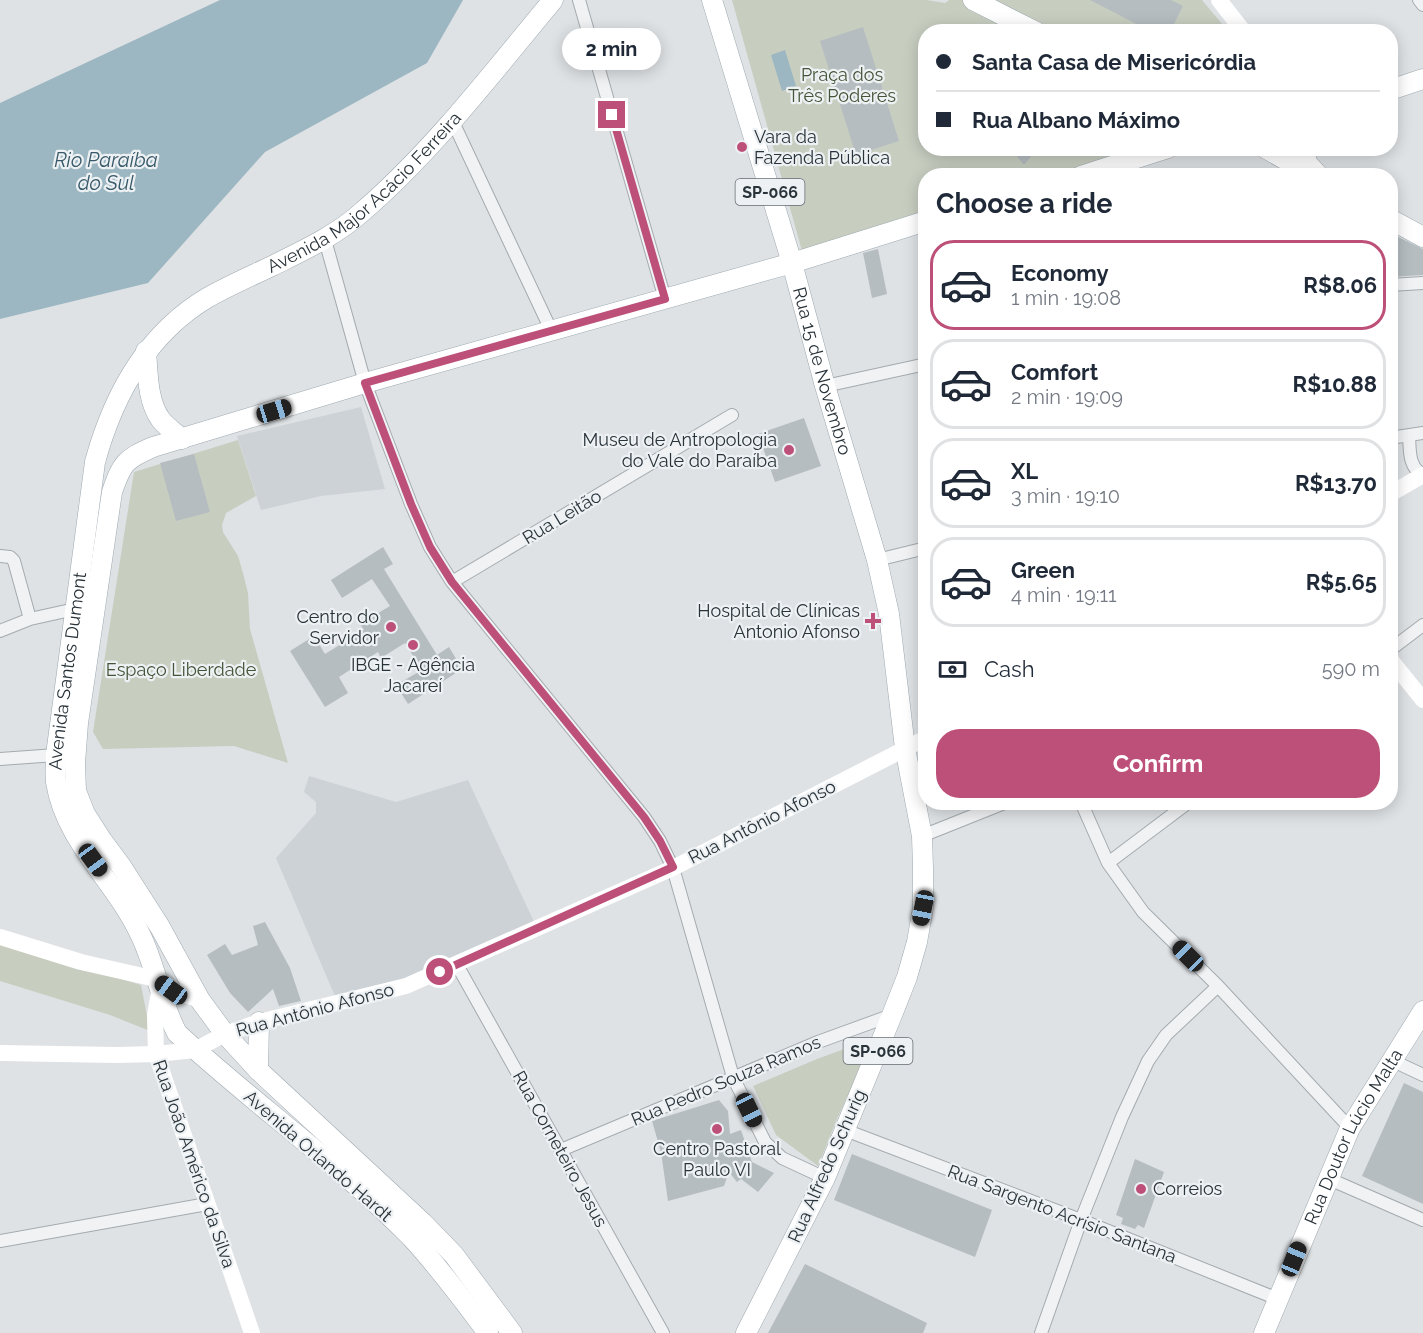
<!DOCTYPE html>
<meta charset="utf-8">
<style>
:root{--surface:#fff;--page:#f2f2f3;--text:#1f2937;--muted:#747a83;--line:#e0e1e3;--accent:#bd5079}
body{margin:0;font-family:Raleway,sans-serif;background:var(--page);color:var(--text);height:100vh;display:flex;flex-direction:column;font-size:22px;white-space:nowrap}
*{box-sizing:border-box;margin:0}
p{font-size:20px;color:var(--muted)}
.icon{flex:none;width:33px;height:33px;fill:none;stroke:currentColor;stroke-width:2;stroke-linecap:round;stroke-linejoin:round}
.map{position:relative;flex:1;overflow:hidden}
.panel{position:absolute;left:918px;top:168px;width:480px;height:642px;display:flex;flex-direction:column;background:var(--surface);border-radius:24px;box-shadow:0 3px 15px #0003}
.panel>*{flex:none}
.banner{position:absolute;left:918px;top:24px;width:480px;height:132px;border-radius:24px;box-shadow:0 3px 15px #0003;display:grid;align-content:center;height:132px;padding:0 18px;background:var(--surface)}
.end{position:absolute;width:27px;height:27px;margin:-14px;border:8px solid #bd5079;background:#fff;box-shadow:0 0 0 3px #fff}
.from{border-radius:50%}
.bubble{position:absolute;height:42px;border-radius:21px;background:var(--surface);box-shadow:0 3px 15px #0003;font-size:20px;font-weight:700;line-height:42px;text-align:center}
.car{position:absolute;width:18px;height:36px;margin:-18px -9px;border-radius:8px;box-shadow:0 0 4px 2px #0007;background:linear-gradient(#222 24%,#8ab4d8 0 40%,#222 0 76%,#8ab4d8 0 86%,#222 0)}
.banner b{display:flex;align-items:center;gap:21px;height:57px;font-size:22px}
.banner b+b{border-top:2px solid var(--line)}
.banner i{width:15px;height:15px;background:var(--text)}
ul{padding:0;list-style:none}
li{display:flex;align-items:center;gap:18px;height:90px;margin:0 12px 9px;padding:0 6px;border:3px solid var(--line);border-radius:24px}
li div{flex:1}
li b{display:block;font-size:22px}
li em{font-style:normal;font-weight:700}
li.selected{border-color:var(--accent)}
li>.icon{width:54px;height:54px;stroke-width:1.5}
h2{padding:0 18px;font-size:27px;line-height:72px}
.pay{display:flex;align-items:center;gap:15px;height:66px;padding:0 18px;font-size:22px}
.pay p{margin-inline-start:auto}
.primary-button{display:flex;gap:12px;margin-top:auto;padding:12px 18px}
.primary-button a{flex:1;height:69px;border-radius:24px;background:var(--accent);color:#fff;font-size:24px;font-weight:700;line-height:69px;text-align:center}
.map>svg:first-child{display:block}
.built{fill:#ccd2d6}
.green{fill:#c7cec0}
.water{fill:#9cb7c2}
.building{fill:#b5bdc1}
.lines{fill:none;stroke-linecap:round;stroke-linejoin:round}
.street-casing{stroke:#a4aaae;stroke-width:14}
.primary-casing{stroke:#9ea9b0;stroke-width:21}
.street{stroke:#f0f2f4;stroke-width:12}
.secondary{stroke:#fff;stroke-width:16}
.primary{stroke:#fff;stroke-width:20}
.route{stroke:#bd5079;stroke-width:8}
.poi-dot{fill:#bd5079;stroke:#edf1f3;stroke-width:2}
.labels{text-anchor:middle;stroke-width:4.5;stroke-linejoin:round;paint-order:stroke}
.shield{fill:#edf1f3;stroke:#646c72;stroke-width:1.5}
.shield-label{font-size:16px;font-weight:bold;fill:#29333a}
.park-label{font-size:18px;fill:#445438;stroke:#edf1f3}
.poi-label{font-size:18px;fill:#29333a;stroke:#edf1f3;text-anchor:end}
.street-label{font-size:18px;fill:#29333a;stroke:#edf1f3}
.water-label{font-size:20px;font-style:italic;fill:#385969;stroke:#edf1f3}
</style>
<div class="map">
<svg width="1423" height="1333" viewBox="0 0 1423 1333">
<rect width="100%" height="100%" fill="#dee2e5"/>
<path class="built" d="M361,407L385,489L321,496L261,510L237,436Z
M309,776L396,802L468,780L536,926L422,979L337,1001L276,858L316,813V802L304,792Z"/>
<path class="green" d="M732,0H927L945,3L949,0H1202L1228,31L926,32V148L1154,149L1062,175L926,176L925,215L802,251Z
M238,440L256,496L226,513L222,525L223,532L238,556L243,573L248,593L250,629L288,763L234,746L103,749L93,732L134,472Z
M0,942L141,985L150,1031L110,1015L0,981Z
M874,1038L837,1119L818,1166L776,1135L753,1086L817,1059Z"/>
<path class="water" d="M220,0H463L427,63L265,152L148,283L0,319V103Z
M785,50L796,86L782,91L771,55Z"/>
<path class="building" d="M1090,0H1171L1183,6L1170,32H1152Z
M863,27L899,141L856,155L820,41Z
M1010,148H1038L1024,165Z
M1390,233L1423,249V275L1390,277Z
M878,249L887,294L872,298L863,253Z
M804,418L821,466L775,482L758,434Z
M194,454L210,512L176,521L160,463Z
M383,547L393,564L384,569L437,655L449,647L462,669L408,704L396,685L422,670L405,643L381,658L378,652L339,677L348,693L325,707L290,651L314,636L325,654L364,630L360,624L390,606L372,579L342,598L331,580Z
M265,922L290,968L301,1001L279,1006L273,989L248,1012L230,993L207,955L225,944L232,955L258,945L253,926Z
M1404,1083L1423,1092V1204L1362,1176Z
M719,1100L728,1111L730,1134L741,1130L752,1162L774,1173L758,1192L741,1179L737,1182L729,1172L724,1186L668,1201L661,1152L652,1121Z
M852,1154L992,1210L975,1257L834,1200Z
M1135,1159L1164,1172L1144,1228L1138,1225L1135,1229L1121,1224L1123,1218L1116,1215Z
M805,1264L927,1323L923,1333H768Z"/>
<g class="lines">
<g class="street-casing">
<path id="street" d="M579,0L665,299
M1419,0L1423,5
M453,122L551,330
M325,240L365,383L411,504L430,547L452,582L644,817L660,841L673,868L733,1077L757,1126L765,1142L782,1158L825,1178
M1390,285L1423,283
M825,386L926,364
M1409,435C1410,450 1408,467 1423,475
M1390,438L1423,433
M0,556L10,557L14,561L30,619
M877,560L926,548
M452,582L732,415
M0,631L30,619L75,609
M1390,650L1423,625
M0,759L56,755
M1081,802L1108,863L1143,912L1218,986L1350,1128
M922,836L1007,802
M1108,863L1189,802
M457,965L663,1333
M1391,1060L1423,1075
M845,1130L1081,1220L1278,1299
M561,1150L818,1042L892,1015
M1327,1178L1423,1220
M0,1241L207,1204
M1041,1333L1081,1220L1122,1117L1148,1061L1166,1035L1218,986"/>
</g>
<g class="primary-casing">
<g id="primary">
<path id="s1" d="M712,0L792,263L825,386L877,560L889,614L905,748L922,836L923,868V908L917,942L907,977L892,1015L825,1178L746,1333"/>
<path d="M973,0L1036,32"/>
<path d="M1390,90L1423,79"/>
<path d="M1265,148L1314,176"/>
<path d="M1304,148L1307,163L1319,176"/>
<path d="M1081,176L1168,148"/>
<path d="M1390,219L1423,237"/>
<path d="M146,351C148,373 147,401 161,420C167,427 175,433 182,439"/>
<path d="M258,1070L259,1022"/>
<path id="s2" d="M488,1333C463,1300 439,1267 411,1237C338,1163 253,1103 177,1033C160,1001 156,966 140,934C116,882 65,841 56,782C55,774 56,764 56,755L95,462C113,396 147,334 207,298C228,286 251,276 272,266C304,250 335,236 362,212C433,151 493,72 553,0"/>
<path d="M512,1333L454,1255L423,1223L258,1070L225,1034L200,1000L160,927L121,866L101,839L85,814L76,791L75,763L78,723L112,492C122,463 125,459 153,447L365,383L792,263L926,221"/>
<path id="s3" d="M1264,1333L1350,1128L1423,1011"/>
</g>
</g>
<use href="#street" class="street"/>
<path class="secondary" d="M1219,0L1244,32
M1390,494L1423,475
M1390,659L1423,700
M0,937L81,962L156,979L171,990L200,1000
M159,992L155,1015L156,1054L252,1333
M0,1053L117,1055L156,1054L195,1050L225,1034L259,1022L406,986L673,868L926,738"/>
<use href="#primary" class="primary"/>
</g>
<g class="lines">
<path class="route" d="M440,972L673,867L660,841L644,817L452,582L430,547L411,504L365,383L665,299L612,115"/>
</g>
<g class="poi-dot">
<circle cx="742" cy="147" r="6"/>
<circle cx="789" cy="450" r="6"/>
<path d="M870 612h6v6h6v6h-6v6h-6v-6h-6v-6h6z"/>
<circle cx="391" cy="627" r="6"/>
<circle cx="413" cy="645" r="6"/>
<circle cx="717" cy="1129" r="6"/>
<circle cx="1141" cy="1189" r="6"/>
</g>
<g class="labels">
<g class="shield">
<rect x="735.5" y="179" width="69" height="26" rx="4.5"/>
<rect x="843.5" y="1038" width="69" height="26" rx="4.5"/>
</g>
<g class="shield-label">
<text x="770" y="198">SP-066</text>
<text x="878" y="1057">SP-066</text>
</g>
<g class="park-label">
<text x="842" y="81">Praça dos<tspan x="842" dy="21">Três Poderes</tspan></text>
<text x="181" y="676">Espaço Liberdade</text>
</g>
<g class="poi-label">
<text x="754" y="143" text-anchor="start">Vara da<tspan x="754" dy="21">Fazenda Pública</tspan></text>
<text x="777" y="446">Museu de Antropologia<tspan x="777" dy="21">do Vale do Paraíba</tspan></text>
<text x="860" y="617">Hospital de Clínicas<tspan x="860" dy="21">Antonio Afonso</tspan></text>
<text x="379" y="623">Centro do<tspan x="379" dy="21">Servidor</tspan></text>
<text x="413" y="671" text-anchor="middle">IBGE - Agência<tspan x="413" dy="21">Jacareí</tspan></text>
<text x="717" y="1155" text-anchor="middle">Centro Pastoral<tspan x="717" dy="21">Paulo VI</tspan></text>
<text x="1153" y="1195" text-anchor="start">Correios</text>
</g>
<g class="street-label">
<text dy="6" stroke="none"><textPath href="#s2" startOffset="1432">Avenida Major Acácio Ferreira</textPath></text>
<text dy="6" stroke="none"><textPath href="#s1" startOffset="387">Rua 15 de Novembro</textPath></text>
<text transform="translate(562 517) rotate(-31)" y="6">Rua Leitão</text>
<text dy="6" stroke="none"><textPath href="#s2" startOffset="826">Avenida Santos Dumont</textPath></text>
<text transform="translate(762 822) rotate(-27)" y="6">Rua Antônio Afonso</text>
<text transform="translate(315 1010) rotate(-15)" y="6">Rua Antônio Afonso</text>
<text transform="translate(726 1081) rotate(-23)" y="6">Rua Pedro Souza Ramos</text>
<text dy="6" stroke="none"><textPath href="#s3" startOffset="216">Rua Doutor Lúcio Malta</textPath></text>
<text transform="translate(560 1149) rotate(61)" y="6">Rua Corneteiro Jesus</text>
<text transform="translate(318 1156) rotate(41)" y="6">Avenida Orlando Hardt</text>
<text transform="translate(194 1164) rotate(71)" y="6">Rua João Américo da Silva</text>
<text transform="translate(827 1166) rotate(-66)" y="6">Rua Alfredo Schurig</text>
<text transform="translate(1062 1214) rotate(21)" y="6">Rua Sargento Acrísio Santana</text>
</g>
<g class="water-label">
<text x="106" y="167">Rio Paraíba<tspan x="106" dy="23">do Sul</tspan></text>
</g>
</g>
</svg>
<i class="end from" style="left:440px;top:972px"></i>
<i class="end" style="left:612px;top:115px"></i>
<div class="bubble" style="left:562px;top:28px;width:99px">2 min</div>
<i class="car" style="left:274px;top:411px;rotate:73deg"></i>
<i class="car" style="left:93px;top:860px;rotate:144deg"></i>
<i class="car" style="left:923px;top:908px;rotate:191deg"></i>
<i class="car" style="left:1188px;top:956px;rotate:315deg"></i>
<i class="car" style="left:171px;top:990px;rotate:306deg"></i>
<i class="car" style="left:749px;top:1110px;rotate:154deg"></i>
<i class="car" style="left:1294px;top:1259px;rotate:22deg"></i>
<div class="banner">
<b><i class="from"></i>Santa Casa de Misericórdia</b>
<b><i></i>Rua Albano Máximo</b>
</div>
<section class="panel">
<h2>Choose a ride</h2>
<ul>
<li class="selected"><svg class="icon" aria-label="car" viewBox="0 0 24 24"><path d="M5 17H2v-5l4-1 3-4h7l3 4 3 1v5h-3M9 17h6M6 11h13"/><circle cx="7" cy="17" r="2"/><circle cx="17" cy="17" r="2"/></svg><div><b>Economy</b><p>1 min · 19:08</p></div><em>R$8.06</em></li>
<li><svg class="icon" aria-label="car" viewBox="0 0 24 24"><path d="M5 17H2v-5l4-1 3-4h7l3 4 3 1v5h-3M9 17h6M6 11h13"/><circle cx="7" cy="17" r="2"/><circle cx="17" cy="17" r="2"/></svg><div><b>Comfort</b><p>2 min · 19:09</p></div><em>R$10.88</em></li>
<li><svg class="icon" aria-label="car" viewBox="0 0 24 24"><path d="M5 17H2v-5l4-1 3-4h7l3 4 3 1v5h-3M9 17h6M6 11h13"/><circle cx="7" cy="17" r="2"/><circle cx="17" cy="17" r="2"/></svg><div><b>XL</b><p>3 min · 19:10</p></div><em>R$13.70</em></li>
<li><svg class="icon" aria-label="car" viewBox="0 0 24 24"><path d="M5 17H2v-5l4-1 3-4h7l3 4 3 1v5h-3M9 17h6M6 11h13"/><circle cx="7" cy="17" r="2"/><circle cx="17" cy="17" r="2"/></svg><div><b>Green</b><p>4 min · 19:11</p></div><em>R$5.65</em></li>
</ul>
<div class="pay"><svg class="icon" aria-label="cash" viewBox="0 0 24 24"><path d="M3 7h18v10H3z"/><circle cx="12" cy="12" r="2"/></svg>Cash<p>590 m</p></div>
<div class="primary-button"><a>Confirm</a></div>
</section>
</div>
